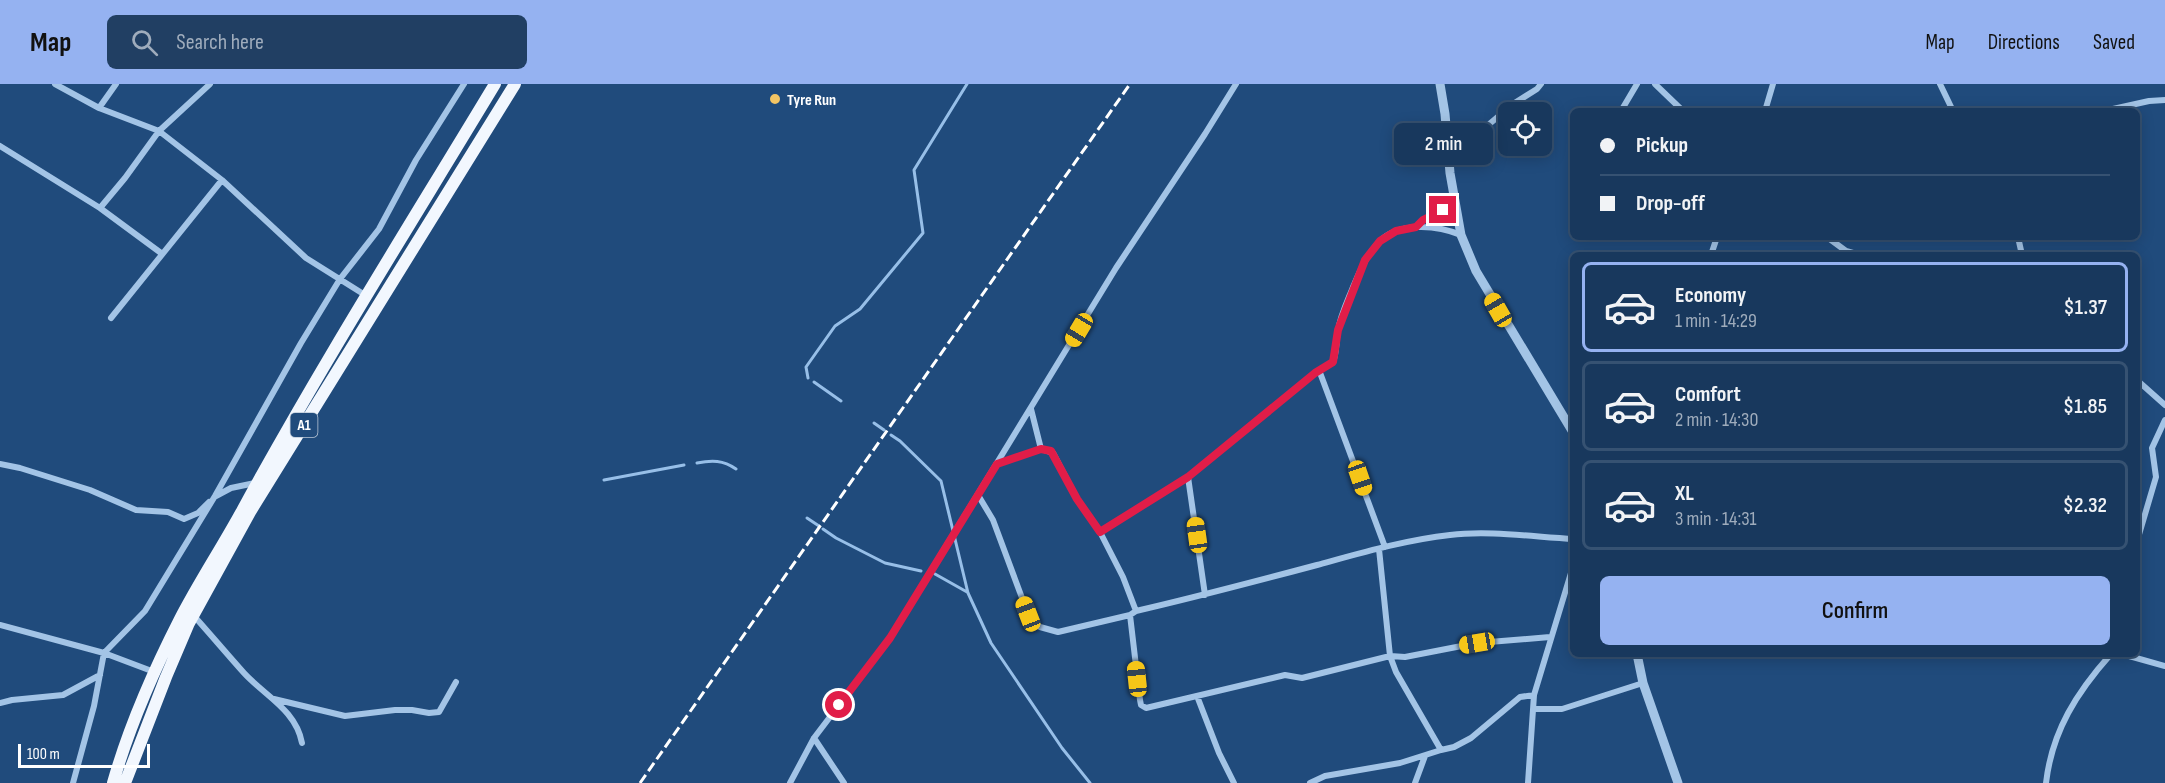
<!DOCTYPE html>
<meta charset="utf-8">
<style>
:root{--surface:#18385d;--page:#213f63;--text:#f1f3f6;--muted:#9facbc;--line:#365272;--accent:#95b2f1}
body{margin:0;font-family:"Sofia Sans Condensed",sans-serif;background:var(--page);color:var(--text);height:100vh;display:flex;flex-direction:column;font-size:22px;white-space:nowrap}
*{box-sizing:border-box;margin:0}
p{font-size:20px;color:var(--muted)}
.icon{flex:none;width:33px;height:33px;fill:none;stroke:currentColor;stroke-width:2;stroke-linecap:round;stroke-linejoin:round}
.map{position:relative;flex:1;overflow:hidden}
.sheet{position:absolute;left:1570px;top:168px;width:570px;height:405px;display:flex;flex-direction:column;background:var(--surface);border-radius:9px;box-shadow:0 3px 15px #0003,0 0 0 2px var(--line)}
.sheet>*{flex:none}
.top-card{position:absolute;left:1570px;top:24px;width:570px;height:132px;border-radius:9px;box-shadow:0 3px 15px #0003,0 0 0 2px var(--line);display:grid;align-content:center;height:132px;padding:0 30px;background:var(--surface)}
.controls{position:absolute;left:1498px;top:18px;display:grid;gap:12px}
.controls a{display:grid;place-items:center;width:54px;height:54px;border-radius:9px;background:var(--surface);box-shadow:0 3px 15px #0003,0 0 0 2px var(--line);font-size:30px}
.scale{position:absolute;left:18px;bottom:15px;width:132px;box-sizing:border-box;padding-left:6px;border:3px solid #fff;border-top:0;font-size:16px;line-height:21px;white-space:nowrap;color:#fff;-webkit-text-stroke:4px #204b7c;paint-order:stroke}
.end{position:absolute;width:27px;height:27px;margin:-14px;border:8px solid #e11d48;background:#fff;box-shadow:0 0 0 3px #fff}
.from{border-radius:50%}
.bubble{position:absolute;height:42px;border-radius:9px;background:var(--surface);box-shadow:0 3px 15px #0003,0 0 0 2px var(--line);font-size:20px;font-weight:600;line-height:42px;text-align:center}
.car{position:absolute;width:18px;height:36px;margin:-18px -9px;border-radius:8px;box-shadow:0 0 4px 2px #0007;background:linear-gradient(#f5c518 24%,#345 0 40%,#f5c518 0 76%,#345 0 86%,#f5c518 0)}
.top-card b{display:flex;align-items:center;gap:21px;height:57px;font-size:22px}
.top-card b+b{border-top:2px solid var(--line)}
.top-card i{width:15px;height:15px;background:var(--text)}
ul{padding:10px 0 0;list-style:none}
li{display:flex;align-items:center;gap:18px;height:90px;margin:0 12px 9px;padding:0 18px;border:3px solid var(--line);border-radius:9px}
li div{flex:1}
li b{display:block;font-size:22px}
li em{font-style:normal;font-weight:600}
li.current{border-color:var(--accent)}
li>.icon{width:54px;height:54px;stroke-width:1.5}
.cta{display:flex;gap:12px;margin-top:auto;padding:12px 30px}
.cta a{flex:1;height:69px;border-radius:9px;background:var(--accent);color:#111;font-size:24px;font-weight:600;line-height:69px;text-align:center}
header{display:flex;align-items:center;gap:36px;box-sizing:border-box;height:84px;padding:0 30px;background:var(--accent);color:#111}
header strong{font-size:28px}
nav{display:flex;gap:33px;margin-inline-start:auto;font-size:21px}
.search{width:420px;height:54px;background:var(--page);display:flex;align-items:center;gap:15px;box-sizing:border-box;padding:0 21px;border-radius:9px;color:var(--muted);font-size:22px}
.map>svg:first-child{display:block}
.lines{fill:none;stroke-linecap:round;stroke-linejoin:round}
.stream{stroke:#97bfe8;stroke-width:3}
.minor{stroke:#a3c4e6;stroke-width:6}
.tertiary{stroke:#a3c4e6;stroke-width:9}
.trunk{stroke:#f2f7fe;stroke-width:12}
.rail{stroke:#fff;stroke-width:3;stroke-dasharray:10 4.5;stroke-linecap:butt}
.route{stroke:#e11d48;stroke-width:8}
.poi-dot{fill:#f3c564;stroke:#204b7c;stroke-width:2}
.labels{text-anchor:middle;stroke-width:6;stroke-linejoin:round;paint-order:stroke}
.shield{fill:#204b7c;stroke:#bcc9d8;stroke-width:1.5}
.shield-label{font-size:15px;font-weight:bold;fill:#fff}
.poi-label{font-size:16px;font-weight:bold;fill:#fff;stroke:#204b7c;text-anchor:start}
</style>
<header>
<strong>Map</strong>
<div class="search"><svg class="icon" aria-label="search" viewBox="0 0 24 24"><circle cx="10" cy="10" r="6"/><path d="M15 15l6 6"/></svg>Search here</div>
<nav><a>Map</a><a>Directions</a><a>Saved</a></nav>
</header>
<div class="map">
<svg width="2165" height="699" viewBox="0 0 2165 699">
<rect width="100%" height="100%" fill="#204b7c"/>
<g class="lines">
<path class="stream" d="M808,294L806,283L835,242L860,225L923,149L914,86L967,0
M814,298L841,317
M874,339L884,346
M891,351L900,357L941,397L968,509L991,559L1062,664L1090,699
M697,379C712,376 723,376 736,385
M604,396L684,381
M807,434L819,442
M823,445L836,454L885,479L921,487
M935,490L967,508"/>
<path class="minor" d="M55,0L99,24L159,47L222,96L306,174L365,211
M1655,0L1683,27
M1940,0L1953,27
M99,24L116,0
M1621,27L1637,0
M1765,27L1773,0
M2104,27L2149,17L2165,16
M0,62L100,124L125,94L159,47L210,0
M1448,75L1513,20L1537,5L1541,0
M100,124L161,169
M1416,143C1428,131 1440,127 1456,123
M1827,153L1846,167L1860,171
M2018,153L2022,171
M1711,171L1717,153
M111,234L222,96
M1319,286L1385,463
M2138,297L2165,321
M1031,325L1041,365L1053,369L1077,415L1100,448L1123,493L1136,527
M0,380L20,384L90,406L136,426L168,428L184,435L198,429L209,418
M997,380L1041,365
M1188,393L1205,511
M978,411L993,436L1028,530L1034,539L1040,543L1058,548L1130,531L1136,527C1197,513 1257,497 1317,481C1361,469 1405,456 1450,451C1489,446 1534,453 1574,455
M216,412L231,404L255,399
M1100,448L1188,393L1315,289L1333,278C1337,268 1336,257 1338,247C1340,232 1348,216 1353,203C1360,187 1366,172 1378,159C1398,137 1437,141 1461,151
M2138,454L2156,393L2152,364L2165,336
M1379,465L1390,572L1396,588L1441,666L1454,663L1471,654L1520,613L1534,611
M1130,531L1140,616L1141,621L1146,624L1285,591L1302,594L1390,572L1405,573L1477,559L1550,553
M194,532C211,551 227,570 244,589C265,612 296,626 302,659
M0,541L104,569L157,589
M2122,570L2165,582
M1197,612L1219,669L1234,699
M274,615L345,632L395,626H412L429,629L439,628L456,598
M0,619L12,616L63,611L100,591
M1534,625H1562L1643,599
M814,654L844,699
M73,699L94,622L104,569L145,527L215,412L301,259L340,195L379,145L416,76L464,0
M790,699L814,654L890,554L1116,184L1205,50L1236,0
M1310,699L1325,692L1400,679L1441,666
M1415,699L1425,672
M1528,699L1534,611L1574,479
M2046,699C2052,647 2077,608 2111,570"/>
<path class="tertiary" d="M1440,0L1445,30L1450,89L1461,151L1476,187L1574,350
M1637,570L1643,599L1678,699"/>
<path class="trunk" d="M113,699C128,646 155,584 180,535C199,498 223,462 243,425C322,280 410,141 495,0
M125,699L166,593L189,539L250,428L515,0"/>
<path class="rail" d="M640,699L1130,0"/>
</g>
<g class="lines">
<path class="route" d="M839,621L890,554L997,380L1041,365L1051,367L1077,415L1100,448L1188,393L1315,289L1333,278L1338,246L1365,176L1380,157L1396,147L1416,143L1423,136L1443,126"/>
</g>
<circle class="poi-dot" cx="775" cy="15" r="6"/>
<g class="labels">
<rect class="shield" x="290.5" y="329" width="27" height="24" rx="4.5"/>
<g class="shield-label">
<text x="304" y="346">A1</text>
</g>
<g class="poi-label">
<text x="787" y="21">Tyre Run</text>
</g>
</g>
</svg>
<div class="controls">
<a><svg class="icon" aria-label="locate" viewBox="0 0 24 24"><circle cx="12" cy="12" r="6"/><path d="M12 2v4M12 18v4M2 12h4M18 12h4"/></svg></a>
</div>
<div class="scale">100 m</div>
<i class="end from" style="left:839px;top:621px"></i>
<i class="end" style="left:1443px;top:126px"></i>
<div class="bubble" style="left:1394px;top:39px;width:99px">2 min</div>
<i class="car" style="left:1498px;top:226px;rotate:330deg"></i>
<i class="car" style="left:1079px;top:246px;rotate:211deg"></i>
<i class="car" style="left:1360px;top:394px;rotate:161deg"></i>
<i class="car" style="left:1197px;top:451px;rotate:352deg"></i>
<i class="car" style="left:1028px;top:530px;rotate:339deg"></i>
<i class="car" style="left:1477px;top:559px;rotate:260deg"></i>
<i class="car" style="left:1137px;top:595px;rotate:354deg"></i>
<div class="top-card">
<b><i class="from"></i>Pickup</b>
<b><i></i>Drop-off</b>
</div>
<section class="sheet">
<ul>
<li class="current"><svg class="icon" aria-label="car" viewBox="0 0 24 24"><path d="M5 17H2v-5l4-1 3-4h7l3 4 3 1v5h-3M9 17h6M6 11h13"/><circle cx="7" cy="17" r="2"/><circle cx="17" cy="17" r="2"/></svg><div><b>Economy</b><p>1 min · 14:29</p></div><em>$1.37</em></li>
<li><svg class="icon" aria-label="car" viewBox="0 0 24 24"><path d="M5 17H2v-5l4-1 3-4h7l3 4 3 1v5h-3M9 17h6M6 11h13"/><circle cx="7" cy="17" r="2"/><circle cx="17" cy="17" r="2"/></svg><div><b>Comfort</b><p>2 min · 14:30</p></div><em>$1.85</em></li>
<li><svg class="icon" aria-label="car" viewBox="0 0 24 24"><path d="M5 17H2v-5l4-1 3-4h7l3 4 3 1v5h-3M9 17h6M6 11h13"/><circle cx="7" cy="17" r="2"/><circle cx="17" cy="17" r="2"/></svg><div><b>XL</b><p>3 min · 14:31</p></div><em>$2.32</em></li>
</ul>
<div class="cta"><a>Confirm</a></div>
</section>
</div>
